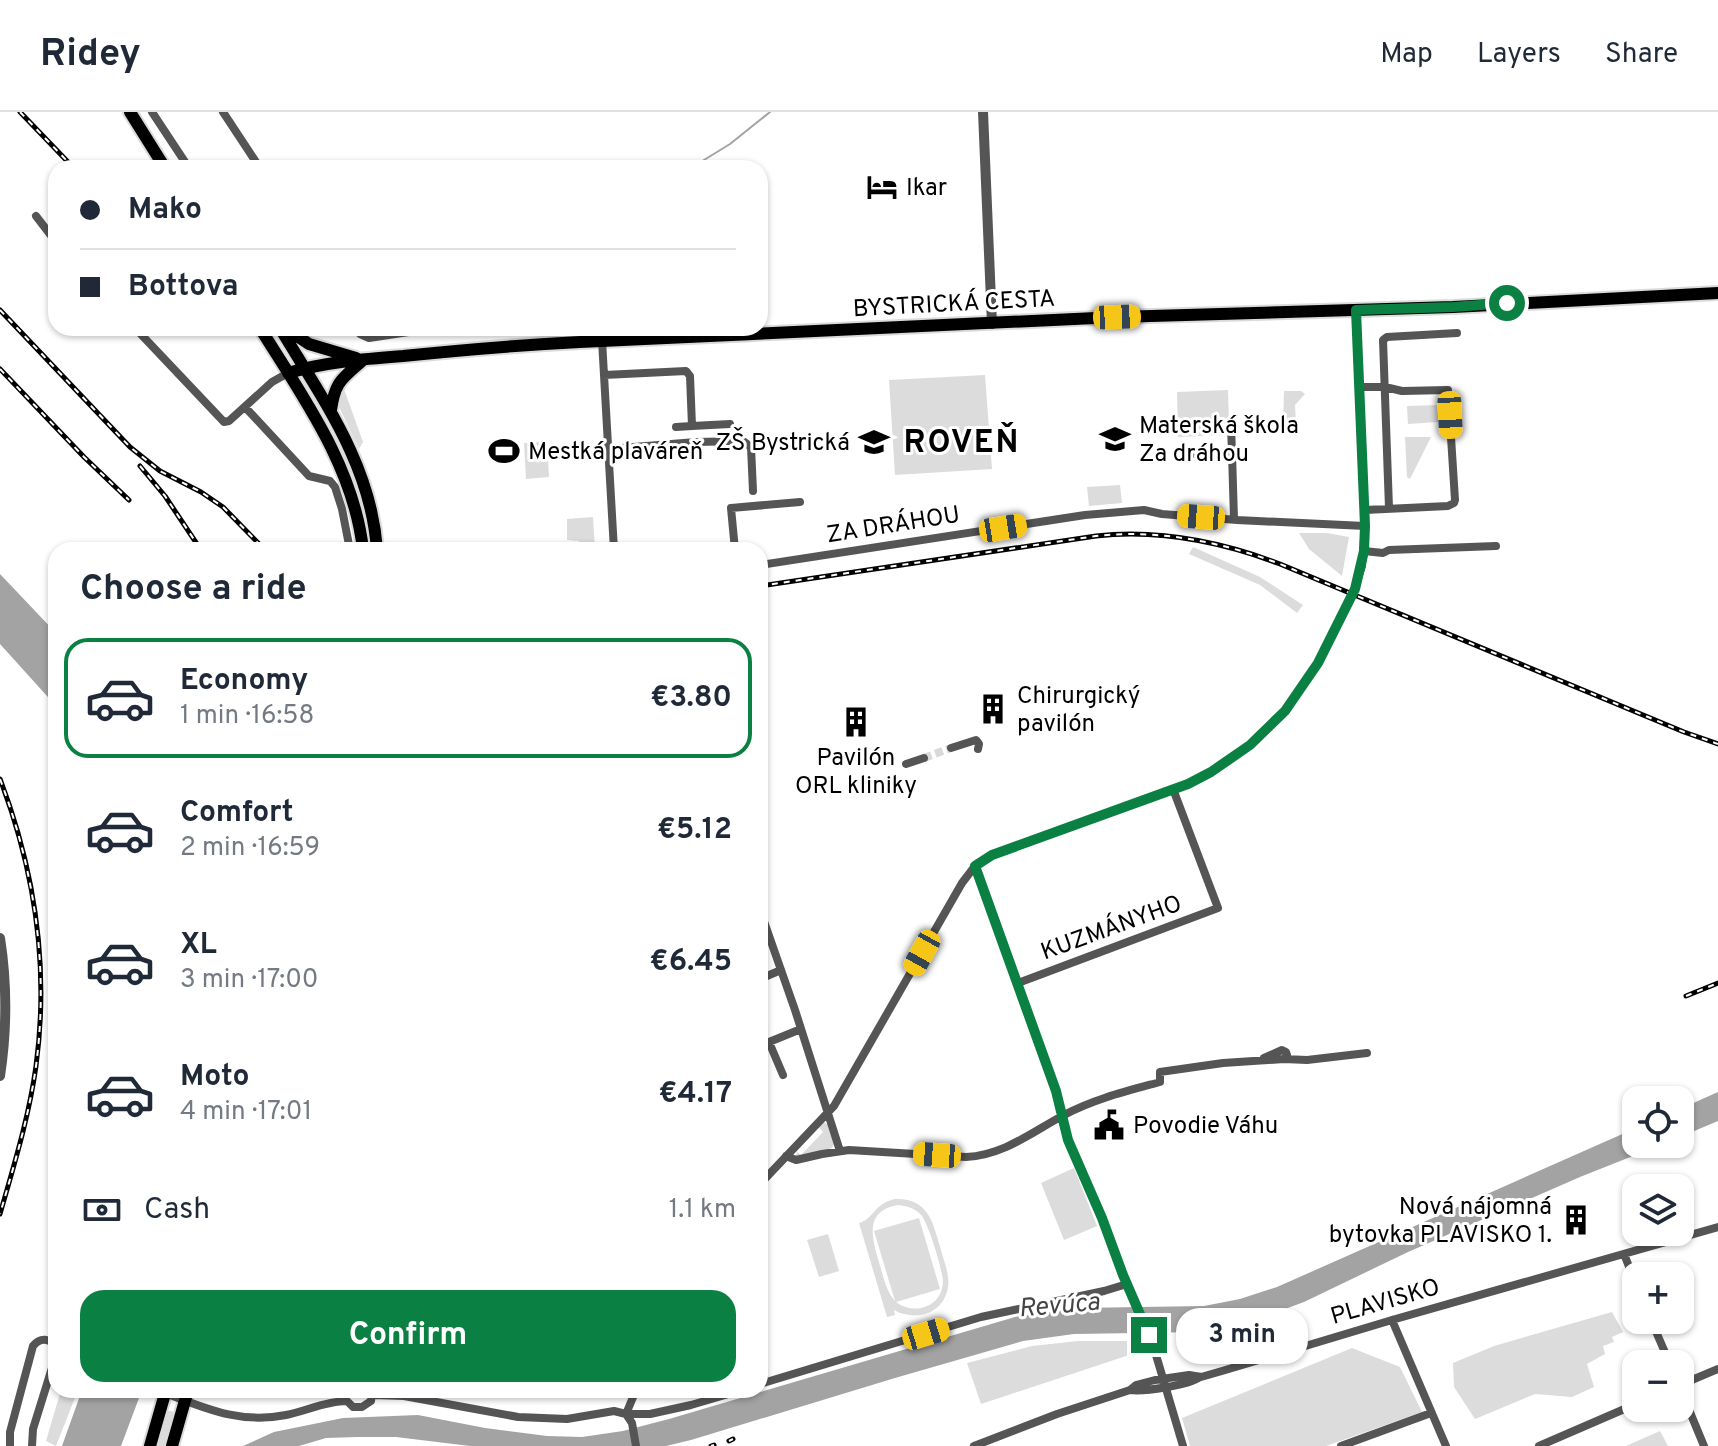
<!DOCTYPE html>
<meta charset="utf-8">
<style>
:root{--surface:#fff;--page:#f6f6f7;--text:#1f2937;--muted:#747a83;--line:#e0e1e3;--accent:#0b8043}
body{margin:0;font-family:Overpass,sans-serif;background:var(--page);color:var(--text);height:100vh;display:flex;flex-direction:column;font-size:30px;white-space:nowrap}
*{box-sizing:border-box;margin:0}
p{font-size:26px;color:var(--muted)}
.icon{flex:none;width:44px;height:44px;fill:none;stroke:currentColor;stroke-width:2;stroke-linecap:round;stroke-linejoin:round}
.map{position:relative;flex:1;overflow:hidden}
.drawer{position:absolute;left:48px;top:430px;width:720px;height:856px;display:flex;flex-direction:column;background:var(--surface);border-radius:24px;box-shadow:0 2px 6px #0004}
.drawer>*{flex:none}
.top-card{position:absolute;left:48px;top:48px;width:720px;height:176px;border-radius:24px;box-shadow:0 2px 6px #0004;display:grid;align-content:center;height:176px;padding:0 32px;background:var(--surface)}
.tools{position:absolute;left:1622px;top:974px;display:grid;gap:16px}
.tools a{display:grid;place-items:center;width:72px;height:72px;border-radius:16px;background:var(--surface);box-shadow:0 2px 6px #0004;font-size:40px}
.end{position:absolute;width:36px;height:36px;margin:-18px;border:10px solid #0b8043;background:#fff;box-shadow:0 0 0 4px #fff}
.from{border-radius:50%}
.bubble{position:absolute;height:56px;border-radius:24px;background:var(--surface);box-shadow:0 2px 6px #0004;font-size:26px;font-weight:700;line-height:56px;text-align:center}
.car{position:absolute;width:24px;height:48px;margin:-24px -12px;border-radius:10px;box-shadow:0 0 6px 2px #0007;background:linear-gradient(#f5c518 24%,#345 0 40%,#f5c518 0 76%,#345 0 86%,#f5c518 0)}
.top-card b{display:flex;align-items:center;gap:28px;height:76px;font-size:30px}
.top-card b+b{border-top:2px solid var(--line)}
.top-card i{width:20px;height:20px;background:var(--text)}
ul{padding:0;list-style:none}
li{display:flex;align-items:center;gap:24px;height:120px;margin:0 16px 12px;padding:0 16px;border:4px solid transparent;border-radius:24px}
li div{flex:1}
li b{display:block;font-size:30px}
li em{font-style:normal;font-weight:700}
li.selected{border-color:var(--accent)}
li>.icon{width:72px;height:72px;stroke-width:1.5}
h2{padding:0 32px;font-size:36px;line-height:96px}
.pay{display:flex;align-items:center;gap:20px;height:88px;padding:0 32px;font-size:30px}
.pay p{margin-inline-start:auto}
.button{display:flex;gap:16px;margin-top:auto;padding:16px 32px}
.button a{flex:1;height:92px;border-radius:24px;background:var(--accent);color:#fff;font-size:32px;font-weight:700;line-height:92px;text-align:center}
header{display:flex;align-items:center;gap:48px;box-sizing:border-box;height:112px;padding:0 40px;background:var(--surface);border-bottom:2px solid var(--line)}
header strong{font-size:38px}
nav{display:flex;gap:44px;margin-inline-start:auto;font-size:28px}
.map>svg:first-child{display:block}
.green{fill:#dcdcdc;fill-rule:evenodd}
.water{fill:#a3a3a3}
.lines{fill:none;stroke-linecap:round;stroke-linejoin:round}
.stream{stroke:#a3a3a3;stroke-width:2}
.minor-tunnel{stroke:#d9d9d9;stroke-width:8;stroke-dasharray:8 4;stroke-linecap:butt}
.primary-casing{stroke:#dbdbdb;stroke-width:16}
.minor{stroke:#555;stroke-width:8}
.tertiary{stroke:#555;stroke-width:10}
.primary{stroke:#000;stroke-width:12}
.rail-casing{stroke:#000;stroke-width:5}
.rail{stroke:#fff;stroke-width:2;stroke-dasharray:6;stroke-linecap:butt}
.route{stroke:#0b8043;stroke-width:10}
.labels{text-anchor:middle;stroke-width:6;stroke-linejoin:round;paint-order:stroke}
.poi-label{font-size:24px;fill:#000;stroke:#fff;text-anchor:start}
.street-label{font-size:24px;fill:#000;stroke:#fff}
.water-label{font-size:26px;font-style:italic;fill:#444;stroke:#fff}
.district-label{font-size:32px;font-weight:bold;letter-spacing:2px;fill:#000;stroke:#fff}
</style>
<header>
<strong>Ridey</strong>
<nav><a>Map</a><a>Layers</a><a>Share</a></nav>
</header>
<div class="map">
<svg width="1718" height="1334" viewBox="0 0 1718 1334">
<rect width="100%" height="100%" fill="#fff"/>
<path class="green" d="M985,263L992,357L895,363L889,268Z
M340,275L344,277L363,330L359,337L338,293Z
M1228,278L1229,311L1222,312V323L1178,325L1177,280Z
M1284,279H1301L1305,282L1295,293L1296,313L1283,312Z
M1437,293L1438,310L1408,312L1407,294Z
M1405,325H1431L1410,367L1407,365Z
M547,330L549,365L526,367L524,331Z
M1120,373L1122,391L1089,394L1087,375Z
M593,405L595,438H580L579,429L567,428V407Z
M1299,421H1327L1349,425L1342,464L1309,437Z
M1193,435L1260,465L1303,493L1297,501L1260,473L1189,442Z
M824,1010L828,1013L834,1032L832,1036L800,1045L796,1044L797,1040L801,1043L823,1020L819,1015Z
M1074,1056L1097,1114L1064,1128L1041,1071Z
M895,1087C929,1086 933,1111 941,1138C944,1150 950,1163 948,1175C944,1202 915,1210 894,1198L895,1203L887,1205L859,1111C874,1107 873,1092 895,1087ZM898,1093C907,1094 915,1096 921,1103C928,1110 943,1159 943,1170C942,1195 914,1204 896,1190L940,1177L919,1106L874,1119L895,1189C886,1179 884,1166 880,1154C873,1129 862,1099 898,1093Z
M828,1122L839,1159L819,1165L807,1128Z
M1612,1200L1623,1220L1612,1225L1614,1230L1603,1234L1605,1242L1587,1252L1594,1275L1572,1285L1535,1282L1475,1307L1454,1275L1453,1251L1494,1234Z
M1078,1229H1131L1132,1242L981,1292L967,1251L1032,1234Z
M1352,1236L1400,1255L1422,1300L1326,1334H1190L1182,1306Z
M61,1278H78L56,1334L46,1329Z
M168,1299H172L175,1304L167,1334H155L165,1301Z
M1660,1319L1668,1334H1626Z"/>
<path class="water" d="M0,462L56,521V594L0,532Z
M1718,980V1009L1680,1025V997Z
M1636,1016V1032H1663L1580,1065L1408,1140L1304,1190L1244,1212L1200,1220L1074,1222L1023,1229L895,1266L691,1328L666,1334H470L396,1325H357L326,1326L299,1334H243L274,1320L343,1306L418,1303L485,1316L547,1324L582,1325L623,1319L669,1307L1015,1205L1077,1196L1204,1194L1240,1187L1277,1175Z
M82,1278H142L121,1334H62Z"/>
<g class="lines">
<path class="stream" d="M691,56L730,32L770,0"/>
<path class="minor-tunnel" d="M924,646L951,636"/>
<g class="primary-casing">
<path id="primary" d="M130,0L165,56
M260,216C303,285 354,355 363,438
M280,216C323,288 371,352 377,438
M285,216L309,232L356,246
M288,261C325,250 364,247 403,244C462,238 521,233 580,230L1117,205L1453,195L1718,181
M331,298C335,269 342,267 363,248
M150,1334L166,1278
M172,1334L188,1278"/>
</g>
<path class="minor" d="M152,0L189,56
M223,0L260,56
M36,104L56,130
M135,216L224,310L229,309L272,270L288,261
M356,216L360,222L369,226L435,216
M602,228L614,438
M604,263L686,259L690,264L692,314L676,315
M1360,275H1385L1402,279L1448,278L1455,388L1454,391L1448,394L1365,398
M245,295L309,364L330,369L335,375L342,397L350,438
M692,314L730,312
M1231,314L1232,341
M609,337L696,330L743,329L751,335L753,379
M1181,342L1232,341L1234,407
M1389,396L1383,228L1387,225L1457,221
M735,438L731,396L800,390
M1364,439L1383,441L1389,438L1496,434
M760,453L1085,403L1144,398L1162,402L1237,408L1365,414
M951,636L976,628L979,632L978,637
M906,652L924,646
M975,754L1056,979L1068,1028L1102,1106L1123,1163L1156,1243L1183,1334
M760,798L795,898L840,1039
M760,867L781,858
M1018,871L1218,796L1173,677
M760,902L764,912L760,914
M1264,946L1282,938L1286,940L1287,943L1284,947
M783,963L769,930L801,917
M786,1044L796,1048L822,1042L849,1038L966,1045C1004,1043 1032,1020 1064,1003C1094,987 1127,979 1160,970V960L1223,951L1284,947L1307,948L1367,941
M760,1072L834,994L962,771L975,754L992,743L1188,672L1211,660L1250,633L1285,599L1318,551L1353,482L1362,454L1365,414L1356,198
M1624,1142L1636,1172
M1392,1208L1446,1334
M1651,1208L1670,1252
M760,1272L981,1205L1104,1179L1127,1172
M1680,1273L1718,1257
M1680,1276L1704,1334
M1130,1278C1144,1280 1189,1273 1200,1265
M165,1281C207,1297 240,1312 286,1303C306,1299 326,1289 347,1289L353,1295H362L371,1289L372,1279
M373,1283L404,1284L518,1305L567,1307L614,1299L626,1302H650L691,1293L742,1278
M626,1302L632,1311L636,1334
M626,1302L636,1278
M10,1334V1320L33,1234C40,1225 50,1226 56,1235
M32,1334L33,1317L56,1243
M974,1334L1057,1302L1130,1278L1136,1273L1155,1268L1189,1263L1201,1265L1222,1259L1392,1208L1718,1115
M1341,1334L1431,1301
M1539,1334L1636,1292"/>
<path class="tertiary" d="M983,0L992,212
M0,826C7,871 7,918 0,964"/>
<use href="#primary" class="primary"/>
<g class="rail-casing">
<path id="rail" d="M20,0L69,51
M0,198L130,335L160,359L201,380L223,395L265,438
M0,257L84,345L129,388
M140,354L165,384L201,438
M760,474L1096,424C1159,417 1222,430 1280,452L1684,620L1718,632
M0,667C35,759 49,857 36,954C29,1005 14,1053 0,1102
M1686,884L1718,871
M729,1329L733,1327
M711,1334L714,1333"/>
</g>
<use href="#rail" class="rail"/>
</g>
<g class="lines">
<path class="route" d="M1149,1223L1123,1163L1102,1106L1068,1028L1056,979L975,754L992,743L1188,672L1211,660L1250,633L1285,599L1318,551L1355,477L1364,439L1365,414L1356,198L1453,195L1507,191"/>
</g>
<defs>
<g id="hotel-bare" transform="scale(2.4)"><path d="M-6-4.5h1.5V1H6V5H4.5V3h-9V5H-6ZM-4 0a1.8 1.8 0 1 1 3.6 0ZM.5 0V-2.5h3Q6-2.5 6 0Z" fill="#000" stroke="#fff" stroke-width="2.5" paint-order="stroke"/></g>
<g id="school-bare" transform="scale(2.4)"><path d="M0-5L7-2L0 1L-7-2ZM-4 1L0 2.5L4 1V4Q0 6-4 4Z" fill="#000" stroke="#fff" stroke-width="2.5" paint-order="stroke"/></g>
<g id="stadium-bare" transform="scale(2.4)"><path d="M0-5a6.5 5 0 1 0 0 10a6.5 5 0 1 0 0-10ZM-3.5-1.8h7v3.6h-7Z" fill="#000" stroke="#fff" stroke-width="2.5" paint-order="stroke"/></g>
<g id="building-bare" transform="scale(2.4)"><path d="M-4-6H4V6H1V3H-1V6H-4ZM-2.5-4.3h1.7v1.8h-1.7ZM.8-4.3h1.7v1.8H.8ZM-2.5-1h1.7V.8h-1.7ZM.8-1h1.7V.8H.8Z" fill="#000" stroke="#fff" stroke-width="2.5" paint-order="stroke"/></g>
<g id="civic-bare" transform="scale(2.4)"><path d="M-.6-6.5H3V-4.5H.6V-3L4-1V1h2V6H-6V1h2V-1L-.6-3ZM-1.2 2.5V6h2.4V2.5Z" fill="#000" stroke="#fff" stroke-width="2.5" paint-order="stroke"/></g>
</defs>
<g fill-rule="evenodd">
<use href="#hotel-bare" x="882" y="75"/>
<use href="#school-bare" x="1115" y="327"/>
<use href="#school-bare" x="874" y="330"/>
<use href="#stadium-bare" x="504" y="339"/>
<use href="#building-bare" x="993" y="597"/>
<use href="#building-bare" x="856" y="610"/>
<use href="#civic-bare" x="1109" y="1013"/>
<use href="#building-bare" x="1576" y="1108"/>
</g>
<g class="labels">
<g class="poi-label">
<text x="906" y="83">Ikar</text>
<text x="1139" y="321">Materská škola<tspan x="1139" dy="28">Za dráhou</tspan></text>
<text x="850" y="338" text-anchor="end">ZŠ Bystrická</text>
<text x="528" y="347">Mestká plaváreň</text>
<text x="1017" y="591">Chirurgický<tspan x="1017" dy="28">pavilón</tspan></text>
<text x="856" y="653" text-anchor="middle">Pavilón<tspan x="856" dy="28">ORL kliniky</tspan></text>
<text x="1133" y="1021">Povodie Váhu</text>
<text x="1552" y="1102" text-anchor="end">Nová nájomná<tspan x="1552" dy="28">bytovka PLAVISKO 1.</tspan></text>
</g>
<g class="street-label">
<text transform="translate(954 191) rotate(-3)" y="8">BYSTRICKÁ CESTA</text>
<text transform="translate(893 412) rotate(-9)" y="8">ZA DRÁHOU</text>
<text transform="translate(1111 815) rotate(-20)" y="8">KUZMÁNYHO</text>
<text transform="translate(1385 1189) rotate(-16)" y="8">PLAVISKO</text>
</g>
<g class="water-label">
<text transform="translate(1059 1192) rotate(-5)" y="9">Revúca</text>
</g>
<g class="district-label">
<text x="962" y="340">ROVEŇ</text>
</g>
</g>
</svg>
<div class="tools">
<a><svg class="icon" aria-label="locate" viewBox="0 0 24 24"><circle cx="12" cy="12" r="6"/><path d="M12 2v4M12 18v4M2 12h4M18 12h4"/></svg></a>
<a><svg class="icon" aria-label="layers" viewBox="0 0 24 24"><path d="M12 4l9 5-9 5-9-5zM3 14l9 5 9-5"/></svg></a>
<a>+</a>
<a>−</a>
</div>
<i class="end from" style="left:1507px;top:191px"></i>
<i class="end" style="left:1149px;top:1223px"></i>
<div class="bubble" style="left:1176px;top:1196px;width:132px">3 min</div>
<i class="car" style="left:1117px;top:205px;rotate:88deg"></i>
<i class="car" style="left:1450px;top:303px;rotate:177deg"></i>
<i class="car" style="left:1201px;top:405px;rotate:274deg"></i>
<i class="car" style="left:1003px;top:416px;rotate:81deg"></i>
<i class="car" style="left:922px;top:841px;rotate:209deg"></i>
<i class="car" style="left:937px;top:1043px;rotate:274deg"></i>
<i class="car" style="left:926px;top:1222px;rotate:73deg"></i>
<div class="top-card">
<b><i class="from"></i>Mako</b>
<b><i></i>Bottova</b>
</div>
<section class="drawer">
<h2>Choose a ride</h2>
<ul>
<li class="selected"><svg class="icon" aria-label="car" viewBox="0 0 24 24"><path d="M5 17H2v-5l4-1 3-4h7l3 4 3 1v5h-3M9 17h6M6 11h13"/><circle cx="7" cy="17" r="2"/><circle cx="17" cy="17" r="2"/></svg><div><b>Economy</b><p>1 min · 16:58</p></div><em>€3.80</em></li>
<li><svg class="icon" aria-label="car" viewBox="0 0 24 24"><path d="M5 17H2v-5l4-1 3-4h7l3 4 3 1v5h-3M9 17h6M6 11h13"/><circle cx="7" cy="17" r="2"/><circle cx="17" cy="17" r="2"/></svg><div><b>Comfort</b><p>2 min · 16:59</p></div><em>€5.12</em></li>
<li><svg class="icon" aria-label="car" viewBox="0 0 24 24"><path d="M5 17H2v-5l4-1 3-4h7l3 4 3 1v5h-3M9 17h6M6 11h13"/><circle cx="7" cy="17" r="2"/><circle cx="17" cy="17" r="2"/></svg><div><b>XL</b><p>3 min · 17:00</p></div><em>€6.45</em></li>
<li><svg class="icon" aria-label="car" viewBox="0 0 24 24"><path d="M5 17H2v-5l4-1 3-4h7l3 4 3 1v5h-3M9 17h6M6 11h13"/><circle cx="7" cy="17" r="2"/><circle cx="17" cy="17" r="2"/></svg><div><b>Moto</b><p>4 min · 17:01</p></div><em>€4.17</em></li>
</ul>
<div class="pay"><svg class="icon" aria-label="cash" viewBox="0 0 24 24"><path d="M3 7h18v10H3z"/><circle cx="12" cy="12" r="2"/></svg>Cash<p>1.1 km</p></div>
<div class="button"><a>Confirm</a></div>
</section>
</div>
